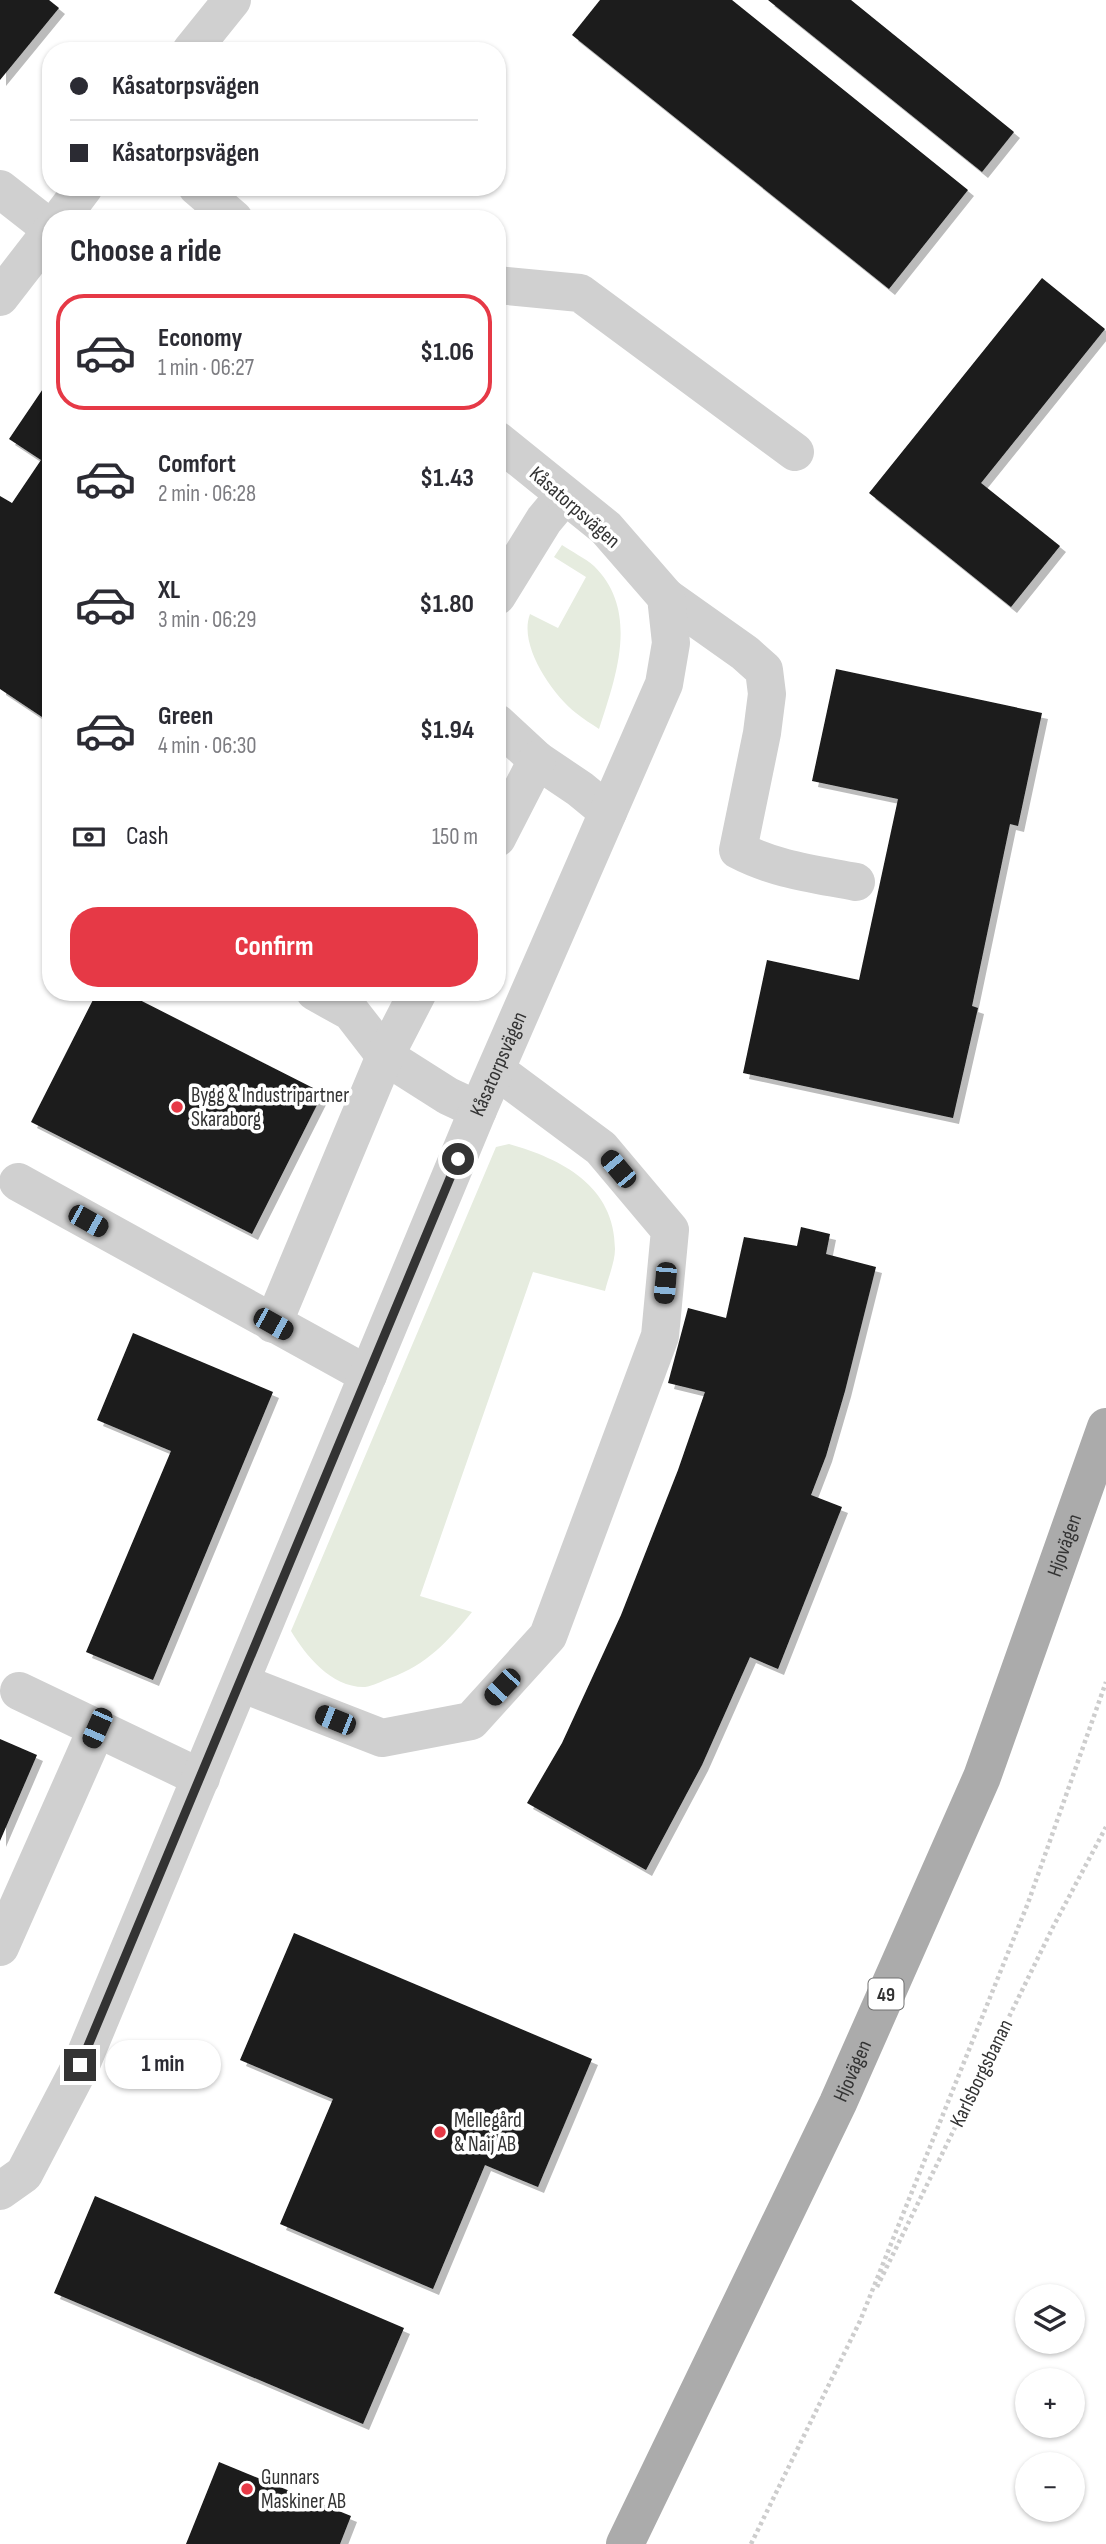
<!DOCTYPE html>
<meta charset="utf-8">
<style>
:root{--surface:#fff;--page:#f7f7f7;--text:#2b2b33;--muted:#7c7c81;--line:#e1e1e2;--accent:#e63946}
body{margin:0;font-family:"Sofia Sans Condensed",sans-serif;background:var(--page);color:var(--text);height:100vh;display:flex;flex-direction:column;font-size:26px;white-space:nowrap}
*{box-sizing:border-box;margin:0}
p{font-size:23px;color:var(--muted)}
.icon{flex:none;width:38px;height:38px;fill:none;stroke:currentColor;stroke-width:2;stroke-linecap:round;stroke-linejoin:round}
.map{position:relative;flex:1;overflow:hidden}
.side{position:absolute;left:42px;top:210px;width:464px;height:791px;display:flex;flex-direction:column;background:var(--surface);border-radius:28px;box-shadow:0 2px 5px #0004}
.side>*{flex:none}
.guide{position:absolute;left:42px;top:42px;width:464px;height:154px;border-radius:28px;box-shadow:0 2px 5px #0004;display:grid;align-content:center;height:154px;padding:0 28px;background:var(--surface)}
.buttons{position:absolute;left:1015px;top:2284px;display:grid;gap:14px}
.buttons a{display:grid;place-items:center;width:70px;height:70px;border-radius:50%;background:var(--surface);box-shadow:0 2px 5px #0004;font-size:35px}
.end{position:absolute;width:32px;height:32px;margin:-16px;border:9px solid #333;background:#fff;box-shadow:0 0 0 4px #fff}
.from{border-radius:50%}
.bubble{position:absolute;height:49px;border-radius:24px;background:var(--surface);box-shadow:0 2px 5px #0004;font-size:23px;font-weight:700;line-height:49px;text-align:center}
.car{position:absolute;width:21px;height:42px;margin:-21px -10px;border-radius:9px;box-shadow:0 0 5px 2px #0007;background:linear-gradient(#222 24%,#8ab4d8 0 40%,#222 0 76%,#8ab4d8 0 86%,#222 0)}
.guide b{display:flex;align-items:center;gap:24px;height:66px;font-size:26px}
.guide b+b{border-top:2px solid var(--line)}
.guide i{width:18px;height:18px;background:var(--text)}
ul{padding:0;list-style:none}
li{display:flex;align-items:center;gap:21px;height:116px;margin:0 14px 10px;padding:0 14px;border:4px solid transparent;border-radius:28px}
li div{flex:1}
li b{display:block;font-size:26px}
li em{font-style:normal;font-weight:700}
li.active{border-color:var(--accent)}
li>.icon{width:63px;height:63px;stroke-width:1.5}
h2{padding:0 28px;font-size:32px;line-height:84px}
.pay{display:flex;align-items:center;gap:18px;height:77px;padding:0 28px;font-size:26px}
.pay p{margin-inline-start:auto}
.primary-button{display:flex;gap:14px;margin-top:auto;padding:14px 28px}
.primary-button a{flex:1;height:80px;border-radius:28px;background:var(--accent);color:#fff;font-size:28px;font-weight:700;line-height:80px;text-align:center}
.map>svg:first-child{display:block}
.green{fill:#e6ecdf}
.building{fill:#1a1a1a;filter:url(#shadow)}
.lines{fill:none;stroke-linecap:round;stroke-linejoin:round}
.path{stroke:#cdcdcd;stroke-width:4.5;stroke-dasharray:3.5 3.5;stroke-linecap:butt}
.minor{stroke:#d0d0d0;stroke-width:38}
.major{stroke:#ababab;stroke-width:38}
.route{stroke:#333;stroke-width:9}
.poi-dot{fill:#e63946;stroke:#fff;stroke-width:2.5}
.labels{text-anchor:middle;stroke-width:7;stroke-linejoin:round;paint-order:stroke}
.shield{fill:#fff;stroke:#707070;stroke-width:2}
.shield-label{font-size:19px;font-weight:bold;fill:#333}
.street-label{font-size:21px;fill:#333;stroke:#fff}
.poi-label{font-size:21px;fill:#333;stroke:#fff;text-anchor:start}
</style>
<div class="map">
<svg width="1106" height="2544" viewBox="0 0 1106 2544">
<defs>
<filter id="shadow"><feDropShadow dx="6" dy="6" stdDeviation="0" flood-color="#0004"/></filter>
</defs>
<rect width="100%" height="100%" fill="#fff"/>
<path class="green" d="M562,545C572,552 585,558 594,566C640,611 616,677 599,729C592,724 583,719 576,713C552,694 518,645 530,614L558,628L586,577L554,557Z
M509,1144C562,1159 615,1186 615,1249C615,1262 608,1278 605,1291L533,1272L420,1596L472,1612C448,1641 427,1665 390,1678C382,1681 373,1686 365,1687C332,1688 306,1656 291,1631L496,1147Z"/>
<path class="building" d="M0,0H49L59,8L0,80Z
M600,0H732L968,190L889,289L572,35Z
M768,0H851L1014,132L982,172Z
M1042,278L1105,329L981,483L1060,546L1011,607L869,493Z
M51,377V723L0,689V496L12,503L41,460L9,439Z
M836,669L1042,713L1018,826L1010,824L972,1006L978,1008L953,1118L743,1073L767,960L859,980L898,799L812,781Z
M97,992H124L323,1093L252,1234L31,1122Z
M801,1227L830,1234L826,1254L876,1267L845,1391L826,1456L811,1495L842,1507L778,1669L750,1657L702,1765L646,1870L527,1803L562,1743L621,1615L678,1470L705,1392L668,1383L688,1308L726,1318L744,1237L797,1246Z
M133,1333L273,1392L153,1680L86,1652L171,1451L97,1420Z
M0,1739L37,1755L0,1841Z
M294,1933L592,2059L538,2187L485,2165L433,2289L280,2224L333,2099L240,2060Z
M95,2196L404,2328L363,2424L54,2293Z
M219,2462L351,2516L340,2544H186Z"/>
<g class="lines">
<path class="path" d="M877,2287L1053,1927L1106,1827
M751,2544L860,2321L1028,1903L1106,1682"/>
<g class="minor">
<path d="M191,51L232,0"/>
<path d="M197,187L234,219"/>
<path d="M0,189L51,229"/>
<path d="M60,219L84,187"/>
<path d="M497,285L580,293L795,452"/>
<path d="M0,297L51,231"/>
<path d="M497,596L544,520L564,496"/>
<path d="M666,597L745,653L764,670L767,694L762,733L738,850C776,870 815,874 856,882"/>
<path d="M497,723L537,760L580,789L608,812"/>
<path d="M497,838L537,760"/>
<path d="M315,992L351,1012L385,1056L448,1096L478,1110"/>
<path d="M18,1182L368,1375"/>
<path d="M273,1324L385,1056L418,992"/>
<path d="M241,1683L382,1738L471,1721L548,1636L660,1336L670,1230L601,1148L496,1070"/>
<path d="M19,1691L201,1778"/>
<path d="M0,1947L97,1728"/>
<path id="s1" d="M0,2191L24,2174L81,2065L478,1110L664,684L671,643L666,597L606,528L497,440"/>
</g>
<path class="major" id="s2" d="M625,2544L838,2103L982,1777L1106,1427"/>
</g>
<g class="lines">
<path class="route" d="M80,2065L458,1159"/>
</g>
<g class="poi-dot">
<circle cx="177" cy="1107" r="7"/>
<circle cx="440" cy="2132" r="7"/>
<circle cx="247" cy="2489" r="7"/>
</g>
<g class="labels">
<rect class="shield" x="868.5" y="1978.5" width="35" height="31" rx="5"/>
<g class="shield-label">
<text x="886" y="2001">49</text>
</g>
<g class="street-label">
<text transform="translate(575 507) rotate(41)" y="7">Kåsatorpsvägen</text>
<text dy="7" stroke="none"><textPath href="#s1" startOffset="1237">Kåsatorpsvägen</textPath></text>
<text dy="7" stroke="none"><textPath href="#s2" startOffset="1092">Hjovägen</textPath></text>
<text dy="7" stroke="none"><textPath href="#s2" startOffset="525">Hjovägen</textPath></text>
<text transform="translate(981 2073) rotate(-64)" y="7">Karlsborgsbanan</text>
</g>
<g class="poi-label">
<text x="191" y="1102">Bygg &amp; Industripartner<tspan x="191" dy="24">Skaraborg</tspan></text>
<text x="454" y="2127">Mellegård<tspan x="454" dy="24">&amp; Naij AB</tspan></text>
<text x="261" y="2484">Gunnars<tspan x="261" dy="24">Maskiner AB</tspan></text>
</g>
</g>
</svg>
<div class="buttons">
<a><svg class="icon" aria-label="layers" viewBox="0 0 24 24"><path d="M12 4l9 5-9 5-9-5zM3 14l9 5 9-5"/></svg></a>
<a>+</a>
<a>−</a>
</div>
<i class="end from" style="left:458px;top:1159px"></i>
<i class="end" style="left:80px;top:2065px"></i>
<div class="bubble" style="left:105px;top:2040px;width:116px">1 min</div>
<i class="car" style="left:618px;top:1169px;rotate:320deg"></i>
<i class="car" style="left:88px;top:1221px;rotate:119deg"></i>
<i class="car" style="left:665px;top:1283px;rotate:185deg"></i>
<i class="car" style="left:273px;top:1324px;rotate:119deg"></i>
<i class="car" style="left:502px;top:1687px;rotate:223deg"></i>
<i class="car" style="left:335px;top:1720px;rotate:292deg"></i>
<i class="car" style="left:97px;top:1728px;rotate:204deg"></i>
<div class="guide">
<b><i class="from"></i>Kåsatorpsvägen</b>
<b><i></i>Kåsatorpsvägen</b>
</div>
<section class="side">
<h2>Choose a ride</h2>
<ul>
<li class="active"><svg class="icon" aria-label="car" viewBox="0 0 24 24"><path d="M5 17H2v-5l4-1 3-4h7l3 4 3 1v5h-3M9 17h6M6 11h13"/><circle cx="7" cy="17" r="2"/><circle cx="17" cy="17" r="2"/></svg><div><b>Economy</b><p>1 min · 06:27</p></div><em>$1.06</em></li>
<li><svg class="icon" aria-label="car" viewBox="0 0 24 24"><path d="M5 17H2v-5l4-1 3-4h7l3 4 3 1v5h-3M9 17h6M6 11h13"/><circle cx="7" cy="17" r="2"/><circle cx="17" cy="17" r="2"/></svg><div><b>Comfort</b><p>2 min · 06:28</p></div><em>$1.43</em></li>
<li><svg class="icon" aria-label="car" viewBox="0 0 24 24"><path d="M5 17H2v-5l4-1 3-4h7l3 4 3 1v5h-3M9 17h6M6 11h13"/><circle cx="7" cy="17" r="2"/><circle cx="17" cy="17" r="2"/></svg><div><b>XL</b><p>3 min · 06:29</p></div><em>$1.80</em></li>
<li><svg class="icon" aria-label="car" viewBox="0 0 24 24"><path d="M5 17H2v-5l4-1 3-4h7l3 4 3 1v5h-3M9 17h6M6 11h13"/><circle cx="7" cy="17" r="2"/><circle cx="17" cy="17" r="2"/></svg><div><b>Green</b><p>4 min · 06:30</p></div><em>$1.94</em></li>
</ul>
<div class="pay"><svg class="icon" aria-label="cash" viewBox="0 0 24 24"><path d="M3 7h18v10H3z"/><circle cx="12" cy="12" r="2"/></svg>Cash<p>150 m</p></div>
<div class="primary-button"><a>Confirm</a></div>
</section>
</div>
